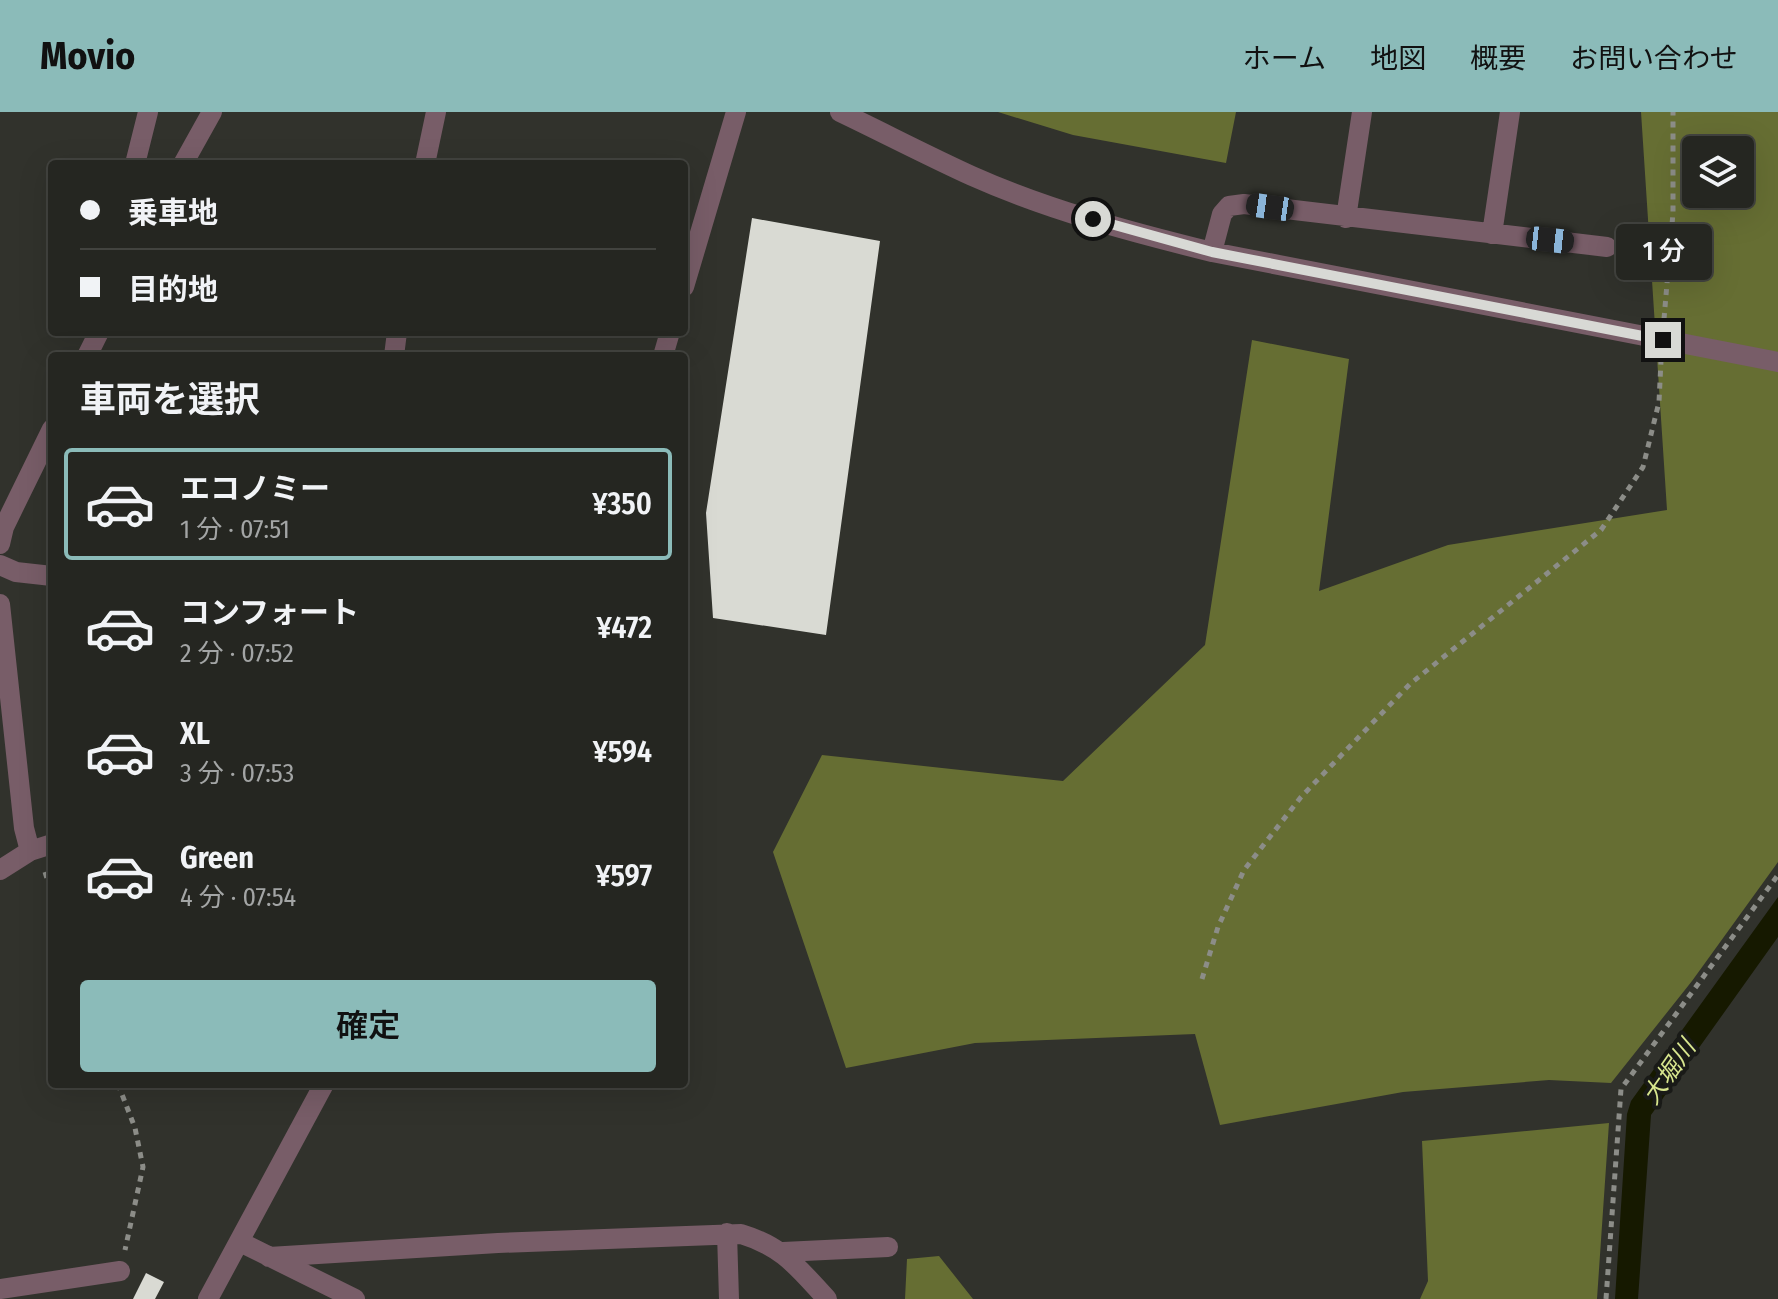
<!DOCTYPE html>
<html lang="ja">
<meta charset="utf-8">
<style>
:root{--surface:#252621;--page:#31322e;--text:#f1f3f6;--muted:#a3a5a5;--line:#42433f;--accent:#8bbbb9}
body{margin:0;font-family:"Fira Sans Condensed","Noto Sans JP",sans-serif;background:var(--page);color:var(--text);height:100vh;display:flex;flex-direction:column;font-size:30px;white-space:nowrap}
*{box-sizing:border-box;margin:0}
p{font-size:26px;color:var(--muted)}
.icon{flex:none;width:44px;height:44px;fill:none;stroke:currentColor;stroke-width:2;stroke-linecap:round;stroke-linejoin:round}
.map{position:relative;flex:1;overflow:hidden}
.sheet{position:absolute;left:48px;top:240px;width:640px;height:736px;display:flex;flex-direction:column;background:var(--surface);border-radius:8px;box-shadow:0 8px 32px #0002,0 0 0 2px var(--line)}
.sheet>*{flex:none}
.top-card{position:absolute;left:48px;top:48px;width:640px;height:176px;border-radius:8px;box-shadow:0 8px 32px #0002,0 0 0 2px var(--line);display:grid;align-content:center;height:176px;padding:0 32px;background:var(--surface)}
.fabs{position:absolute;left:1682px;top:24px;display:grid;gap:16px}
.fabs a{display:grid;place-items:center;width:72px;height:72px;border-radius:8px;background:var(--surface);box-shadow:0 8px 32px #0002,0 0 0 2px var(--line);font-size:40px}
.end{position:absolute;width:36px;height:36px;margin:-18px;border:10px solid #d8d9d5;background:#111;box-shadow:0 0 0 4px #111}
.from{border-radius:50%}
.bubble{position:absolute;height:56px;border-radius:8px;background:var(--surface);box-shadow:0 8px 32px #0002,0 0 0 2px var(--line);font-size:26px;font-weight:600;line-height:56px;text-align:center}
.car{position:absolute;width:24px;height:48px;margin:-24px -12px;border-radius:10px;box-shadow:0 0 6px 2px #0007;background:linear-gradient(#222 24%,#8ab4d8 0 40%,#222 0 76%,#8ab4d8 0 86%,#222 0)}
.top-card b{display:flex;align-items:center;gap:28px;height:76px;font-size:30px}
.top-card b+b{border-top:2px solid var(--line)}
.top-card i{width:20px;height:20px;background:var(--text)}
ul{padding:0;list-style:none}
li{display:flex;align-items:center;gap:24px;height:112px;margin:0 16px 12px;padding:0 16px;border:4px solid transparent;border-radius:8px}
li div{flex:1}
li b{display:block;font-size:30px}
li em{font-style:normal;font-weight:600}
li.selected{border-color:var(--accent)}
li>.icon{width:72px;height:72px;stroke-width:1.5}
h2{padding:0 32px;font-size:36px;line-height:96px}
.button{display:flex;gap:16px;margin-top:auto;padding:16px 32px}
.button a{flex:1;height:92px;border-radius:8px;background:var(--accent);color:#111;font-size:32px;font-weight:600;line-height:92px;text-align:center}
header{display:flex;align-items:center;gap:48px;box-sizing:border-box;height:112px;padding:0 40px;background:var(--accent);color:#111}
header strong{font-size:38px}
nav{display:flex;gap:44px;margin-inline-start:auto;font-size:28px}
.map>svg:first-child{display:block}
.forest{fill:#666e33;fill-rule:evenodd}
.water{fill:#161900}
.building{fill:#d9dad3}
.lines{fill:none;stroke-linecap:round;stroke-linejoin:round}
.path{stroke:#8c8d88;stroke-width:5;stroke-dasharray:6 6;stroke-linecap:butt}
.minor{stroke:#785d68;stroke-width:20}
.route{stroke:#d8d9d5;stroke-width:10}
.labels{text-anchor:middle;stroke-width:8;stroke-linejoin:round;paint-order:stroke}
.water-label{font-size:24px;font-style:italic;fill:#d8e68e;stroke:#191a17}
</style>
<header>
<strong>Movio</strong>
<nav><a>ホーム</a><a>地図</a><a>概要</a><a>お問い合わせ</a></nav>
</header>
<div class="map">
<svg width="1778" height="1187" viewBox="0 0 1778 1187">
<rect width="100%" height="100%" fill="#31322c"/>
<path class="forest" d="M998,0H1236L1226,51L1073,23Z
M1641,0H1778V750L1692,869L1611,971L1549,968L1403,980L1220,1013L1195,922L975,931L846,956L773,740L822,643L1063,669L1205,533L1252,228L1349,247L1319,479L1448,433L1667,398ZM1696,38H1740V82H1696Z
M1609,1011L1597,1187H1420L1428,1169L1422,1029Z
M939,1144L973,1187H905L907,1147Z"/>
<path class="water" d="M1778,785V825L1651,1003L1638,1187H1615L1627,1002L1631,989Z"/>
<path class="building" d="M752,106L880,129L826,523L713,506L706,401Z
M146,1161L164,1170L155,1187H133Z"/>
<g class="lines">
<path class="path" d="M1664,207L1673,101V0
M45,760L52,782
M1202,867L1218,815L1244,758L1301,685L1410,572L1601,418L1643,355L1659,290L1661,249
M118,972L135,1016L143,1055L125,1138
M1606,1187L1621,977L1778,763"/>
<path class="minor" d="M840,0C884,21 928,44 972,64C1048,98 1131,120 1212,140L1778,250
M135,52L148,0
M183,52L212,0
M425,52L436,0
M1346,106L1362,0
M1492,122L1510,0
M1212,140L1222,102L1229,94L1244,92L1607,135
M684,175L736,0
M87,244L99,220
M394,244L397,220
M663,244L670,220
M0,432L4,415L52,317
M0,453L16,460L52,464
M0,492L24,716L30,739
M0,758L30,739L52,732
M727,1121L729,1187
M240,1130L355,1187
M783,1140L888,1135
M269,1145L498,1131L741,1122C784,1135 798,1156 827,1187
M0,1177L120,1159
M208,1187L324,972"/>
</g>
<g class="lines">
<path class="route" d="M1093,107L1212,140L1663,228"/>
</g>
<g class="labels">
<g class="water-label">
<text transform="translate(1669 960) rotate(-55)" y="8">大堀川</text>
</g>
</g>
</svg>
<div class="fabs">
<a><svg class="icon" aria-label="layers" viewBox="0 0 24 24"><path d="M12 4l9 5-9 5-9-5zM3 14l9 5 9-5"/></svg></a>
</div>
<i class="end from" style="left:1093px;top:107px"></i>
<i class="end" style="left:1663px;top:228px"></i>
<div class="bubble" style="left:1616px;top:112px;width:96px">1 分</div>
<i class="car" style="left:1270px;top:95px;rotate:278deg"></i>
<i class="car" style="left:1550px;top:128px;rotate:96deg"></i>
<div class="top-card">
<b><i class="from"></i>乗車地</b>
<b><i></i>目的地</b>
</div>
<section class="sheet">
<h2>車両を選択</h2>
<ul>
<li class="selected"><svg class="icon" aria-label="car" viewBox="0 0 24 24"><path d="M5 17H2v-5l4-1 3-4h7l3 4 3 1v5h-3M9 17h6M6 11h13"/><circle cx="7" cy="17" r="2"/><circle cx="17" cy="17" r="2"/></svg><div><b>エコノミー</b><p>1 分 · 07:51</p></div><em>¥350</em></li>
<li><svg class="icon" aria-label="car" viewBox="0 0 24 24"><path d="M5 17H2v-5l4-1 3-4h7l3 4 3 1v5h-3M9 17h6M6 11h13"/><circle cx="7" cy="17" r="2"/><circle cx="17" cy="17" r="2"/></svg><div><b>コンフォート</b><p>2 分 · 07:52</p></div><em>¥472</em></li>
<li><svg class="icon" aria-label="car" viewBox="0 0 24 24"><path d="M5 17H2v-5l4-1 3-4h7l3 4 3 1v5h-3M9 17h6M6 11h13"/><circle cx="7" cy="17" r="2"/><circle cx="17" cy="17" r="2"/></svg><div><b>XL</b><p>3 分 · 07:53</p></div><em>¥594</em></li>
<li><svg class="icon" aria-label="car" viewBox="0 0 24 24"><path d="M5 17H2v-5l4-1 3-4h7l3 4 3 1v5h-3M9 17h6M6 11h13"/><circle cx="7" cy="17" r="2"/><circle cx="17" cy="17" r="2"/></svg><div><b>Green</b><p>4 分 · 07:54</p></div><em>¥597</em></li>
</ul>
<div class="button"><a>確定</a></div>
</section>
</div>
